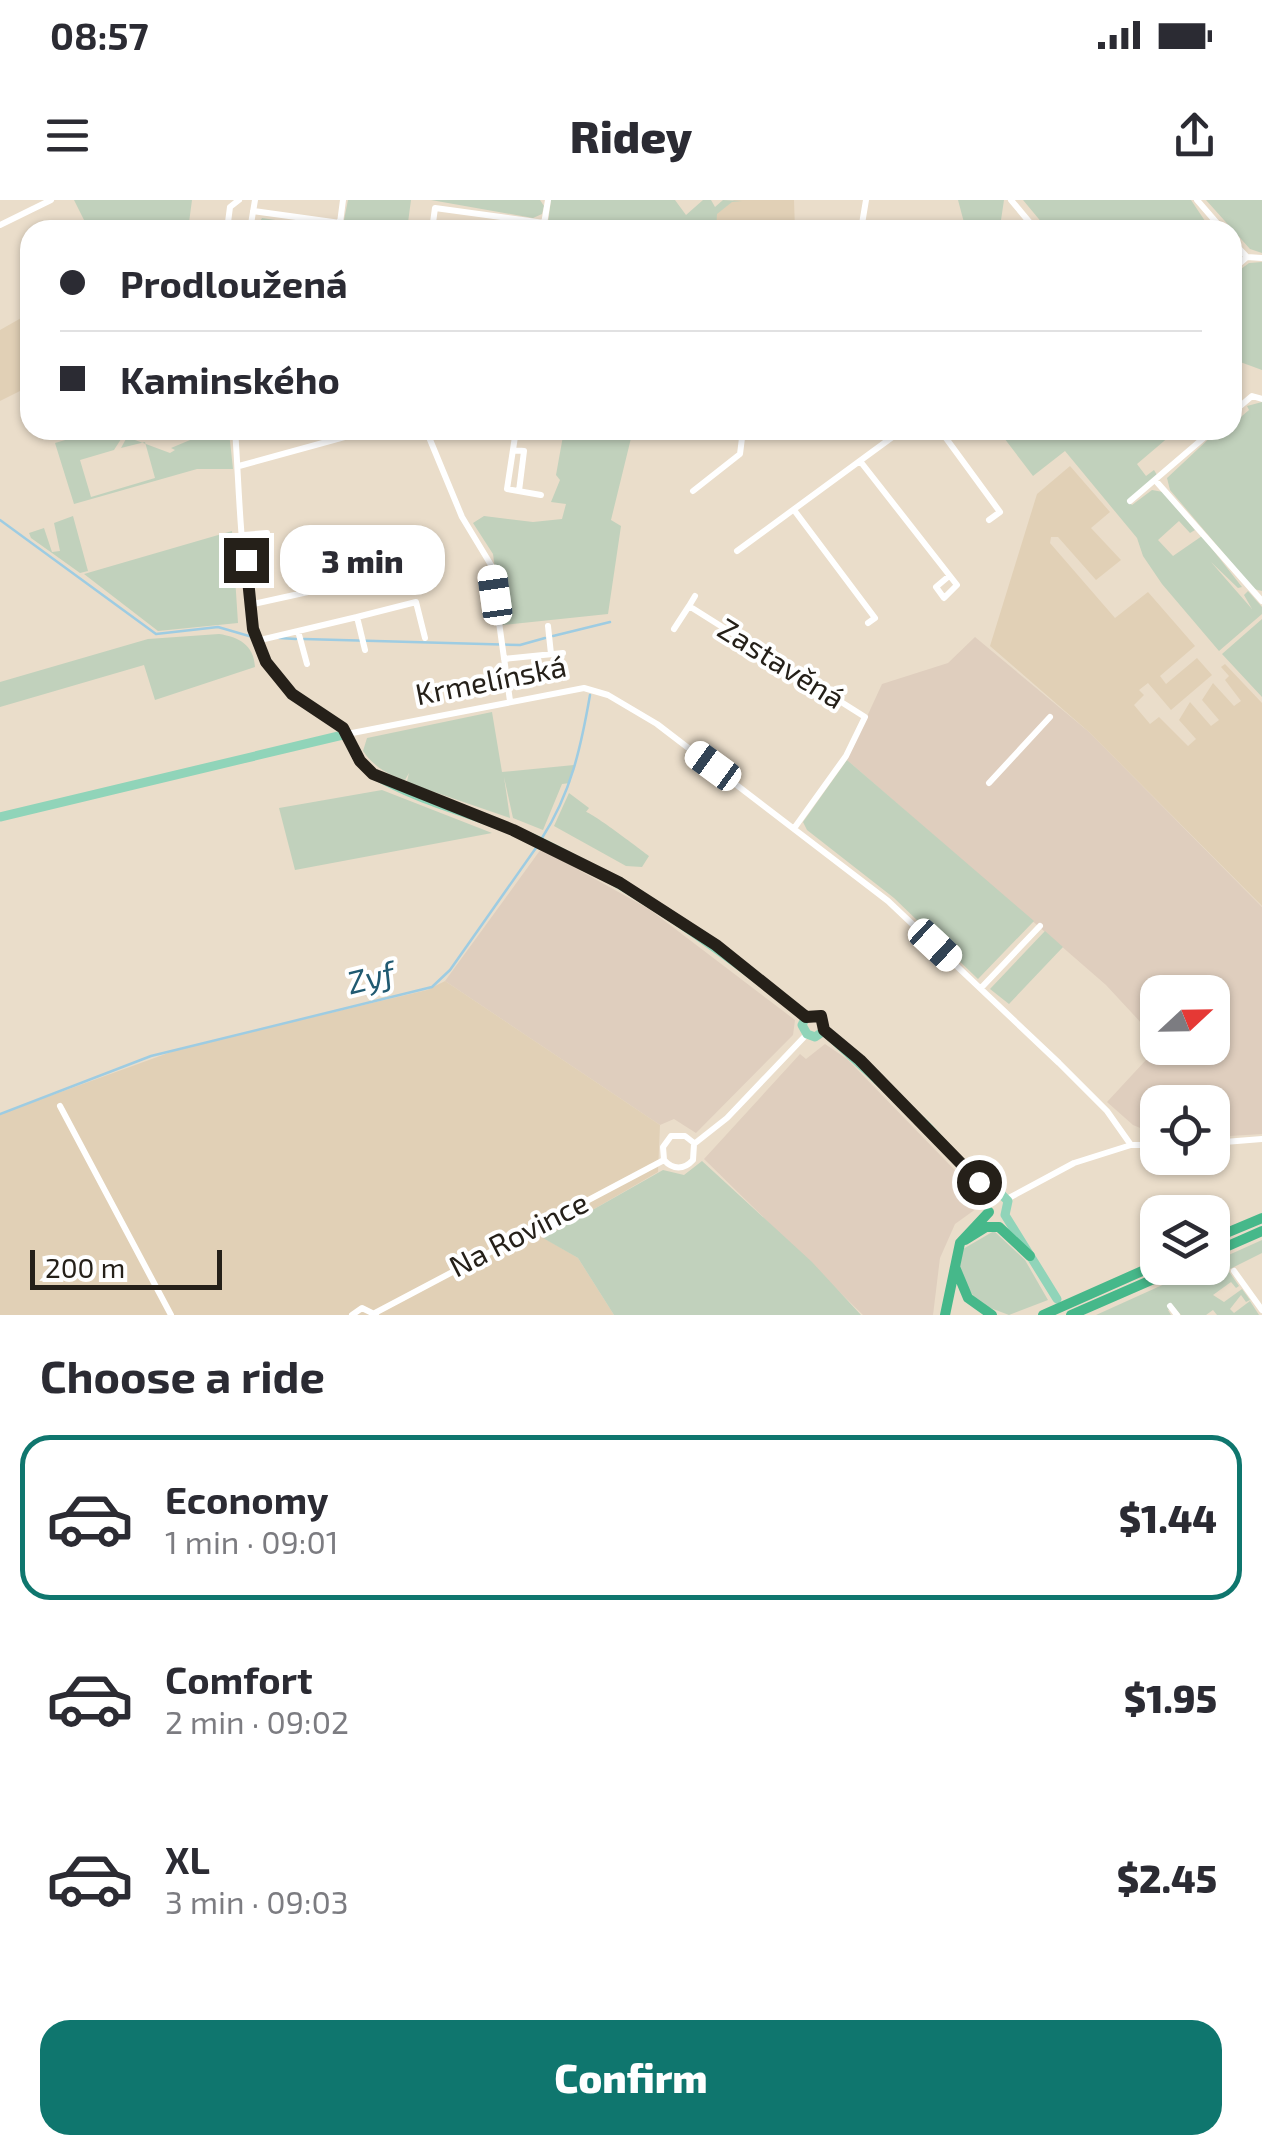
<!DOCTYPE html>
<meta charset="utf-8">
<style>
:root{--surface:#fff;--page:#f2f2f3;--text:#2b2b33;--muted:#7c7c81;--line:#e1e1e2;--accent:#0f766e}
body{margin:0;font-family:"Exo 2",sans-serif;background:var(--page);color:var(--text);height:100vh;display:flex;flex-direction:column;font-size:38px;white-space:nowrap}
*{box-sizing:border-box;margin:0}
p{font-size:32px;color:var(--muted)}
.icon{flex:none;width:55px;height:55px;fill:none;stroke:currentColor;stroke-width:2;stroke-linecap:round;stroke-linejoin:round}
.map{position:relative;height:1115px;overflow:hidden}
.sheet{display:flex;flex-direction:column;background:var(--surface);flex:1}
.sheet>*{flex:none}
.guide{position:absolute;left:20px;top:20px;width:1222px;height:220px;border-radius:30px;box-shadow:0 2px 8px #0004;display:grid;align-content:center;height:220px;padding:0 40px;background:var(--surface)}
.needle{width:65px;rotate:68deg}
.fabs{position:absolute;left:1140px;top:775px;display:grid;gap:20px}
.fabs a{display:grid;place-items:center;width:90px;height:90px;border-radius:20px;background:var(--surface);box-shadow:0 2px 8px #0004;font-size:50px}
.scale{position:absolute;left:30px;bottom:25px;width:192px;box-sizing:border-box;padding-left:10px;border:5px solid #252019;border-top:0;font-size:28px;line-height:35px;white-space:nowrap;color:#252019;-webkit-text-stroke:8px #fff;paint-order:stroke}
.end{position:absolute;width:45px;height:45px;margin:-22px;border:12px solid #252019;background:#fff;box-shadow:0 0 0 5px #fff}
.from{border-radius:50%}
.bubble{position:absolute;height:70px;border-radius:30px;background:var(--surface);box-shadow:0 2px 8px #0004;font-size:32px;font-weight:800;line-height:70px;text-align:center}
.car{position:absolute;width:30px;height:60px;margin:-30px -15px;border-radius:12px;box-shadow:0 0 8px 2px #0007;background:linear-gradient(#fff 24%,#345 0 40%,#fff 0 76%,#345 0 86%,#fff 0)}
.guide b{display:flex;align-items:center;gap:35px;height:95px;font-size:38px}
.guide b+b{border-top:2px solid var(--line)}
.guide i{width:25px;height:25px;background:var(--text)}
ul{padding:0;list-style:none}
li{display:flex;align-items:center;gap:30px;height:165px;margin:0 20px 15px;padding:0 20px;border:5px solid transparent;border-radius:30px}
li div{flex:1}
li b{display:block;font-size:38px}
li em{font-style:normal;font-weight:800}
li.selected{border-color:var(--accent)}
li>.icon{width:90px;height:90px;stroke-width:1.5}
h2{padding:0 40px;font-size:45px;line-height:120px}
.primary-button{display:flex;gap:20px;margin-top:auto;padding:20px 40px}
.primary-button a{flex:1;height:115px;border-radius:30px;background:var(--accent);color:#fff;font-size:40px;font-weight:800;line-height:115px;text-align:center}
.status{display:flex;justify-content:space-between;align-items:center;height:70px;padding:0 50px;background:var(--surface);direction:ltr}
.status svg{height:28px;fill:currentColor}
header{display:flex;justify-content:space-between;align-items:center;height:130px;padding:0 40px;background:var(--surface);font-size:45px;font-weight:800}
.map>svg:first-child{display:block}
.commercial{fill:#dfcebe}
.built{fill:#e1d0b6}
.green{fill:#c1d1bc}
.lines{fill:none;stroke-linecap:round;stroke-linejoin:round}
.stream{stroke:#9ecce2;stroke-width:2.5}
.minor{stroke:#fff;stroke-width:6}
.major{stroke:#90d4b9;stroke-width:9}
.highway{stroke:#46b88a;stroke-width:10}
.route{stroke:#252019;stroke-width:12}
.labels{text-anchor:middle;stroke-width:8;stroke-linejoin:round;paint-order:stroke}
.street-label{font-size:30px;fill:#252019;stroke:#fff}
.water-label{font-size:32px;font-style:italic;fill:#205a71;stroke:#fff}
</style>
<div class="status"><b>08:57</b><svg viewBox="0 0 49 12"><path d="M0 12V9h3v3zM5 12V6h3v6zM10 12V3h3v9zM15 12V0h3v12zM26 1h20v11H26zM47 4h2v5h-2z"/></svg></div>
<header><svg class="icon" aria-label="menu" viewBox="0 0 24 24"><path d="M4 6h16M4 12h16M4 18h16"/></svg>Ridey<svg class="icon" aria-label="share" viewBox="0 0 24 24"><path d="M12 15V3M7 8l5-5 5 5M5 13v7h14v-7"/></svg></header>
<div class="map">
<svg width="1262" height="1115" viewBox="0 0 1262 1115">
<rect width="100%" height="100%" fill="#eaddca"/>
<path class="commercial" d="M975,437L1089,532L1262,707V934L1213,937L1212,902H1158L1157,935L1133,925L1107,902L1158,847L1212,848V792H1158L1157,840L1106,785L847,560L882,484L948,463Z
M541,649L649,709L795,820L793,835L696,933L674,919L660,925L445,781Z
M825,844L847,859L980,996V1006L955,1024L940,1058L933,1115H863L704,959L800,854L806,859Z"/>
<path class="built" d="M734,0H794L795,30H716V14Z
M30,113V186L0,201V130Z
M1070,266L1110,312L1091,328L1121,360L1096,380L1058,337H1051L1050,343L1115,418L1148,392L1195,446L1160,476L1166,484L1197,458L1212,475L1171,510L1148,483L1139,490L1144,495L1134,505L1150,524L1159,517L1188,546L1196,539L1179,520L1190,502L1211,526L1219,520L1202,500L1213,483L1234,506L1241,501L1225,480L1229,476L1221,467L1225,464L1262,503V706L1089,532L990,446L1037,294Z
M445,781L660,925L658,972L544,1038L578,1058L614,1115H0V914L182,848L427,790Z"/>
<path class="green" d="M74,0H192L188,30H89Z
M348,0H411L407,30H255L262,18L342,30Z
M431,0H540L544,6L542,14L533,18Z
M551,0H675L686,15L703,0H711L715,7L723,0L742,1L732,2L717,14L716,30H547Z
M958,0H1004L1001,20L1010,30H966Z
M1023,0H1191L1211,30H1036L1043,24Z
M1206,0H1262V53L1250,49Z
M1262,62V170L1232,159L1233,75L1249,63Z
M1262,202V391L1254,389L1170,290L1167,278L1214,234L1217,237L1232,230L1233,218L1236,221L1249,210L1247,206Z
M99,230L123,236L114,250L80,260L91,297L155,278L145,242L121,248L127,237L170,253L175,250L171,248L202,235V230L229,232L233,269H197L74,304L55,243Z
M559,230H633L611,320L621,326L608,414L503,425L493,354L473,323L484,316L533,322L562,319L566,304L551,302L560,280L556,275L563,236Z
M998,230H1177L1137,264L1146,276L1154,270L1157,275L1128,301L1132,305L1152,290L1163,292L1195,330L1190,333L1179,321L1158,340L1173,356L1202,336L1242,387L1238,388L1211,362L1252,409L1244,395L1248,391L1262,407V414L1219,451L1162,384L1143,356L1137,338L1065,251L1033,276Z
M73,316L88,371L80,373L31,338L29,333L44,328L52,352L60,351L54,323Z
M232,331L238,423L158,431L84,374Z
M1262,419V497L1222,454Z
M219,434C239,437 254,445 255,467L155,500L144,465L0,507V482L148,439Z
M492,512L502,572L574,565L570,583L562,584L543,630L513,618L504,577L510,618L414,585L407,581L409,573L405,580C388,575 373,566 363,551L367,538Z
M847,560L1034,721L978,779L894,698L807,630L803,622Z
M382,590L492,633L295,670L279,608Z
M569,593L589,608L586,612C591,612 644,652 649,656L642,667L626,666L554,626Z
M1045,731L1063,747L1009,804L990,789Z
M702,961L812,1062L861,1115H614L578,1058L543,1038L663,970L684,975Z
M994,1031L1025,1060L1048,1100L1009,1115L977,1103L959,1071L963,1049Z
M1262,1040V1053L1228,1070L1239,1086L1236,1088L1231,1082L1213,1095L1224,1102L1242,1089L1250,1100L1246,1102L1241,1095L1230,1109L1234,1113L1250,1101L1259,1115H1217L1213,1110L1206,1115H1181L1174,1107L1168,1110L1171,1115H1096L1200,1068H1212L1213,1062Z"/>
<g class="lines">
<path class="stream" d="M0,320L156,434L218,427L256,438
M553,436L610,422
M279,438L296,439
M304,439L520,445L545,438
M542,638C571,593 581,547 590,495
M0,914L151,856L432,787L450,770L538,645"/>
<path class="minor" d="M1011,0L1036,30
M1197,0L1223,30
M253,11L340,23L343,0
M0,25L51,0
M227,30L230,7L239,0
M250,30L255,0
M432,30L435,8L544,23
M543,30L548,0
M861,30L866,0
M1232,41L1247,57L1262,58
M1232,70L1247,57
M1232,213L1252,196L1262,199
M235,230C240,290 240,425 271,471C291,500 329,507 347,534L584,488L608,495L657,524L888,701L1059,863L1107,911L1131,945L1074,963L1007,999
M426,230L462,317L491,365L510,501
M496,230L515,233
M516,230L507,289L541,295
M940,230L1000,312L989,320
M513,250L524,251L519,291
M860,261L957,385L944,398L936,387L949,376
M239,266L370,230
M1155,280L1262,401
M693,291L740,254L743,230
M1130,301L1213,230
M794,310L875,418L868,423
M244,335L267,333
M737,351L902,230
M294,368L300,394
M249,405L317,390L307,342L325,336
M689,406L695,396
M357,417L416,402L425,438
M548,426L551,454
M674,429L689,406L865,517L846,556L795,627
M298,431L307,464
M256,441L357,417L365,450
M504,459L563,453
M989,583L1050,517
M981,788L1040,726
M60,906L171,1115
M1212,943L1262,939
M694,944L727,918L807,834
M1131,945H1158
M664,960L663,947L671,936H685L694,943
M664,960C673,970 684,970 693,960L694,944
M1234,1071L1262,1110
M1170,1106L1177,1115
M375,1113L664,960
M352,1115L362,1108L376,1115"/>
<path class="major" d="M0,617L347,534L360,561L373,574C422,604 484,616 537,640C636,688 720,749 806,817
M806,817L802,825L807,834L815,837L824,831
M806,817H821L824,831
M824,831L927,926L992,997
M992,997L1002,995L1008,1001L1005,1015L1057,1099"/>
<path class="highway" d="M1212,1039L1262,1018
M965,1040L986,1027H999L1030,1056
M1212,1053L1262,1031
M955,1067L968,1098L992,1115
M945,1115L960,1043L989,1012
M1043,1115L1158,1064
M1071,1115L1179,1068"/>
</g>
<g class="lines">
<path class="route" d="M246,360L253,429L266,462L292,494L343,528L360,561L373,574L513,630L620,683L716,745L806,817L821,816L824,830L860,860L979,982"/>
</g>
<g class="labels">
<g class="street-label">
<text transform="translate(781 464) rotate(32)" y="10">Zastavěná</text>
<text transform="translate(491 481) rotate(-11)" y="10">Krmelínská</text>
<text transform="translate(519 1035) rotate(-27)" y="10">Na Rovince</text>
</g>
<g class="water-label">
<text transform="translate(371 778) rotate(-14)" y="11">Zyf</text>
</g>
</g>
</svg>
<div class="fabs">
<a><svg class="needle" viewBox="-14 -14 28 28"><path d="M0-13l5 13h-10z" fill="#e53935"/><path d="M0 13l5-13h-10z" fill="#7c7c81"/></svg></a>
<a><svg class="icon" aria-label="locate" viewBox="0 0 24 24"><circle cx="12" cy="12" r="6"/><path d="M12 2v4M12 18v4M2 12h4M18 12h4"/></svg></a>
<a><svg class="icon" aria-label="layers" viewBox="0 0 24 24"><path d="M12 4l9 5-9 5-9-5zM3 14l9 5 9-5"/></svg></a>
</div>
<div class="scale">200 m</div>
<i class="end from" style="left:979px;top:982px"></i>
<i class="end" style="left:246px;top:360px"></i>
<div class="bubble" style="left:280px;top:325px;width:165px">3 min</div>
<i class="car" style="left:495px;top:395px;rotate:352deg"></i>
<i class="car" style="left:713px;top:566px;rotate:306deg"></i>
<i class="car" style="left:935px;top:745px;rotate:133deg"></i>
<div class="guide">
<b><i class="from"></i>Prodloužená</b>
<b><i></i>Kaminského</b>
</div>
</div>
<section class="sheet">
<h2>Choose a ride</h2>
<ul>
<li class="selected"><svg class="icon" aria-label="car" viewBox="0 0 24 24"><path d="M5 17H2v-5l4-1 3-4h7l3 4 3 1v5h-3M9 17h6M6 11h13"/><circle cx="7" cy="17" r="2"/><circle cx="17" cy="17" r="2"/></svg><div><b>Economy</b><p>1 min · 09:01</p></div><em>$1.44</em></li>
<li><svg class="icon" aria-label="car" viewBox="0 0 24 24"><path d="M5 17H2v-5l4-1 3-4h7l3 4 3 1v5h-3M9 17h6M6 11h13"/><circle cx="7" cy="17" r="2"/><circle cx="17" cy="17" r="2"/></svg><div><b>Comfort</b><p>2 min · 09:02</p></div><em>$1.95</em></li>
<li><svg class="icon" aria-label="car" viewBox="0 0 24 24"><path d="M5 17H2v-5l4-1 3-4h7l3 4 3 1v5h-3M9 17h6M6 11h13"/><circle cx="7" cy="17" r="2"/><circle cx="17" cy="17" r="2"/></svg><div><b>XL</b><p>3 min · 09:03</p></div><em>$2.45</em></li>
</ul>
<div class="primary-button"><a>Confirm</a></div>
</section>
